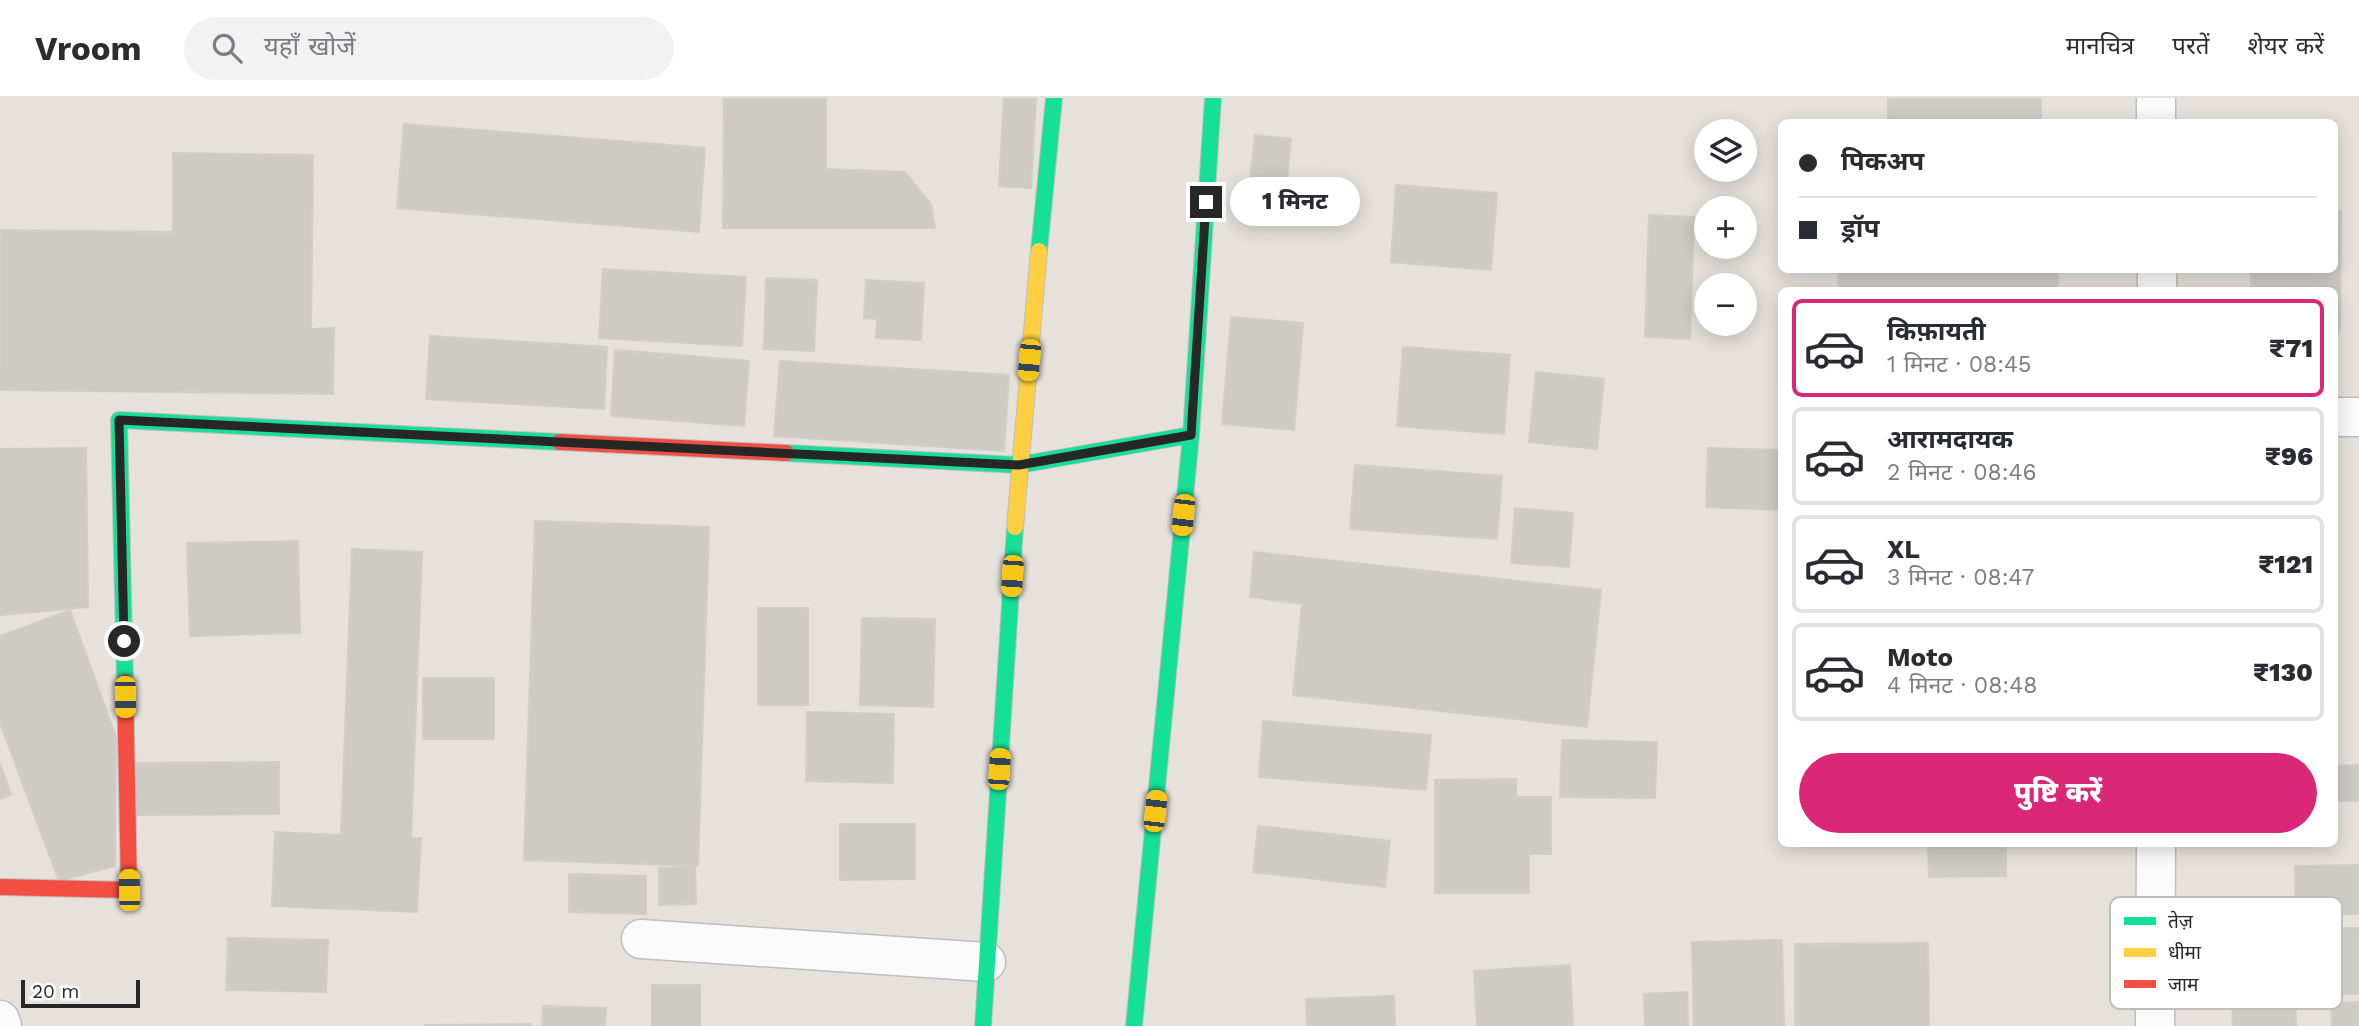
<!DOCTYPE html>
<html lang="hi">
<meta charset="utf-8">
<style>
:root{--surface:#fff;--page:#f2f2f3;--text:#2b2b33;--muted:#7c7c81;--line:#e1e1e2;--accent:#db2777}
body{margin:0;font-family:"Work Sans","Noto Sans Devanagari",sans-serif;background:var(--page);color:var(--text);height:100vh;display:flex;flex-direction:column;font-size:26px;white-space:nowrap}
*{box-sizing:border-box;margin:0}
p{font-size:23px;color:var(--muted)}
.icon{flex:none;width:38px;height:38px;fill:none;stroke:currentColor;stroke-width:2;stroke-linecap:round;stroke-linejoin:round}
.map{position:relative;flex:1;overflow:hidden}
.sheet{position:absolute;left:1778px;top:189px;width:560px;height:560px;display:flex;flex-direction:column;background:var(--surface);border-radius:10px;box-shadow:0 4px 18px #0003}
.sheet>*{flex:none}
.guide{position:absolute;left:1778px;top:21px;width:560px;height:154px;border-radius:10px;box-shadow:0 4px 18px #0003;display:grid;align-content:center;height:154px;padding:0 21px;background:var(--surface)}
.controls{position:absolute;left:1694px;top:21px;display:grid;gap:14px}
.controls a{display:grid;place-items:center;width:63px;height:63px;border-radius:50%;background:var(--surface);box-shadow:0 4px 18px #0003;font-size:35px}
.scale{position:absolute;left:21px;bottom:18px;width:119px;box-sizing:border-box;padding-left:7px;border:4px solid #272727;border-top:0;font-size:19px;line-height:24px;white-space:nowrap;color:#272727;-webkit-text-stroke:5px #fff;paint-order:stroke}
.end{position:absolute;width:32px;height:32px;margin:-16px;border:9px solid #272727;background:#fff;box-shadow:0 0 0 4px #fff}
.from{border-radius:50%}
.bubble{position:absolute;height:49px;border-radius:24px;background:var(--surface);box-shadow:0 4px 18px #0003;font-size:23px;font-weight:800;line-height:49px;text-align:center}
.car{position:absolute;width:21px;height:42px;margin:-21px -10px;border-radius:9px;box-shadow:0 0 5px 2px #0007;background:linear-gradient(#f5c518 24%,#345 0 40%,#f5c518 0 76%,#345 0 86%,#f5c518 0)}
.guide b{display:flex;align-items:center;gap:24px;height:66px;font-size:26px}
.guide b+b{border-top:2px solid var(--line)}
.guide i{width:18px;height:18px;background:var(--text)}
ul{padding:12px 0 0;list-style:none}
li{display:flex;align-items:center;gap:21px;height:98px;margin:0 14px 10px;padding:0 7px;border:4px solid var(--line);border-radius:10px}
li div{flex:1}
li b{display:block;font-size:26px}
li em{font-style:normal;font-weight:800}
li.active{border-color:var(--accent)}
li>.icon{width:63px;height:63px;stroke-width:1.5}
.cta{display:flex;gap:14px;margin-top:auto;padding:14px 21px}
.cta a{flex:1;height:80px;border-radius:42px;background:var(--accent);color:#fff;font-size:28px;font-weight:800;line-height:80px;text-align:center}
header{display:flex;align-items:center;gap:42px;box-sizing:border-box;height:98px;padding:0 35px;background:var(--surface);border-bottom:2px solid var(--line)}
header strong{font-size:33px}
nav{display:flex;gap:38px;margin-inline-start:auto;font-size:24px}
.search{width:490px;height:63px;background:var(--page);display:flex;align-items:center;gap:18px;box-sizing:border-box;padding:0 24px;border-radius:38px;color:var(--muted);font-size:26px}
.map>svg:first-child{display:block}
.building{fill:#cecbc7;stroke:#d1cdc8;stroke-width:2}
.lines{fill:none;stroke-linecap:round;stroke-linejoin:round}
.street-casing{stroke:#bfbdbd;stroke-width:41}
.fast-casing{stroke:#bfbdbd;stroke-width:18}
.slow-casing{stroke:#bfbdbd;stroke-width:18}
.jam-casing{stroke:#bfbdbd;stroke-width:18}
.street{stroke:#fbfafa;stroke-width:38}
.fast{stroke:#16e098;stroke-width:16}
.slow{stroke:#ffcf43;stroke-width:16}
.jam{stroke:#f24e42;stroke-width:16}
.route{stroke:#272727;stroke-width:9}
.key{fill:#fff;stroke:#bebebe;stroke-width:2}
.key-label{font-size:19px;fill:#272727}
</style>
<header>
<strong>Vroom</strong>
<div class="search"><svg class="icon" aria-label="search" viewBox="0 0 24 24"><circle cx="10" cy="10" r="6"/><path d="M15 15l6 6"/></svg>यहाँ खोजें</div>
<nav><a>मानचित्र</a><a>परतें</a><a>शेयर करें</a></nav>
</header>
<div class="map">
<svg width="2359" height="928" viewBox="0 0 2359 928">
<rect width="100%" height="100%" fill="#e6e1db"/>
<path class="building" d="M724,0H826V71L905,74L931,106L935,130H723Z
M1004,0H1036L1031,90L999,88Z
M1888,0H2041V24H1888Z
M404,26L705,50L699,134L397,110Z
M1255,37L1291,41L1285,99L1249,94Z
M173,55L313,57L311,231L334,230L333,296L0,292L1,132L173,134Z
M1396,87L1497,95L1491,172L1391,164Z
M2334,113H2341L2340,234H2334V192H2251V172H2334Z
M1649,117L1694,119L1690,241L1645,239Z
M603,171L746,179L742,248L599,240Z
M1838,172H2058V192H1839Z
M766,180L817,182L814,253L764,251Z
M866,182L924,185L921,242L876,240L877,221L864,220Z
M1231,219L1303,225L1294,332L1222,326Z
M430,238L607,249L604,311L426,301Z
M1403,249L1510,257L1504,336L1397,328Z
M615,252L749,263L744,328L611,318Z
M780,263L1009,277L1004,353L774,338Z
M1536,274L1604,281L1597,351L1529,344Z
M86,350L88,509L0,517V351Z
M1708,350L1782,352V412L1706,409Z
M1355,367L1502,378L1497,441L1350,431Z
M1515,410L1573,415L1569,469L1511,465Z
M535,423L709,429L698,768L524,762Z
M298,443L300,535L190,538L187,445Z
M352,451L422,454L411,740H421L417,814L272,808L275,734L341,737Z
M1254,454L1601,492L1587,629L1293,597L1302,506L1250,499Z
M758,510H808V607H758Z
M70,512L116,639L115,768L59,783L0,625V538Z
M862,520L935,521L933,609L860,607Z
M423,580H494V641H423Z
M807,614L894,616L893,685L806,683Z
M1263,623L1431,637L1426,692L1259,679Z
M1562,642L1657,644L1655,700L1560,699Z
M279,664V716L134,717V665Z
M0,665L11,697L0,701Z
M2359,667V703H2334V668Z
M1516,681V699H1551V756H1529V795H1435V682Z
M840,726H915V781L840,782Z
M1258,728L1390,743L1385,789L1253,774Z
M1928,746H2006V778L1929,779Z
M2359,767V816L2296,817L2295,768Z
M695,769L696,806L659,807V770Z
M569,776L646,778V816L569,814Z
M2293,822L2296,928H2233L2229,824Z
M2333,830H2359V896H2332Z
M228,840L328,842L326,894L226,892Z
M1782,842L1784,928H1694L1692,844Z
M1928,845L1929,928H1795V846Z
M1570,867L1573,928H1477L1474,873Z
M652,887H700V928H652Z
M1687,894L1688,928H1645L1644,896Z
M1394,898L1395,928H1307L1306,901Z
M2359,904V928H2332L2331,905Z
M543,908L606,910L605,928H542Z
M531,926V928H425V927Z"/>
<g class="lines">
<g class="street-casing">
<path id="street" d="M2156,0V24
M2157,172V192
M2334,319H2359
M641,841L986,864
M0,922L2,928
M2155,928L2156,746"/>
</g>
<g class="fast-casing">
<path id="fast" d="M1039,153L1054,0
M786,355L1019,367L1191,337
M125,584L119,322L560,344
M983,928L1015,429
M1134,928L1191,337L1213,0"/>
</g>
<g class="slow-casing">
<path id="slow" d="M1015,429L1039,153"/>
</g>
<g class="jam-casing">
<path id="jam" d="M560,344L786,355
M0,789L129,792L125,584"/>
</g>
<use href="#street" class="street"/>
<use href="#fast" class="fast"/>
<use href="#slow" class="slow"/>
<use href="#jam" class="jam"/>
</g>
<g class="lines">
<path class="route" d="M124,543L119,322L1019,367L1191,337L1206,104"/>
</g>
<rect x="2110" y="799" width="232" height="112" rx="10" class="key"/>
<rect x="2124" y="819" width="32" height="8" fill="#16e098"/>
<rect x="2124" y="850" width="32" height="9" fill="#ffcf43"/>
<rect x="2124" y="882" width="32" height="8" fill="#f24e42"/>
<g class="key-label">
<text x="2168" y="830">तेज़</text>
<text x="2168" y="861">धीमा</text>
<text x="2168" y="893">जाम</text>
</g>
</svg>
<div class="controls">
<a><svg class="icon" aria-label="layers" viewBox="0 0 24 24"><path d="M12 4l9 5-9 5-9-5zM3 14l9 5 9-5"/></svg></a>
<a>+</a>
<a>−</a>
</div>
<div class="scale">20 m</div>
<i class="end from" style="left:124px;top:543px"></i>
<i class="end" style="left:1206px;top:104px"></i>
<div class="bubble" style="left:1230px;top:79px;width:130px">1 मिनट</div>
<i class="car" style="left:1029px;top:262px;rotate:185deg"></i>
<i class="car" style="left:1183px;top:417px;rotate:186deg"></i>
<i class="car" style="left:1012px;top:478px;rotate:184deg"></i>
<i class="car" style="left:125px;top:599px;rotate:179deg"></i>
<i class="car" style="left:999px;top:671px;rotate:4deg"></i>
<i class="car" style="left:1155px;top:713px;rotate:6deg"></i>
<i class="car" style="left:129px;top:792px;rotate:359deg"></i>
<div class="guide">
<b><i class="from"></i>पिकअप</b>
<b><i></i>ड्रॉप</b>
</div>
<section class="sheet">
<ul>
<li class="active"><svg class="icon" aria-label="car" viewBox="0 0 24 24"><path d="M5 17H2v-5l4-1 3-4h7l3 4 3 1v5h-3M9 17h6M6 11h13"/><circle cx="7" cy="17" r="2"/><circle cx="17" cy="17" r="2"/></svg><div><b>किफ़ायती</b><p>1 मिनट · 08:45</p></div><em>₹71</em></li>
<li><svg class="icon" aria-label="car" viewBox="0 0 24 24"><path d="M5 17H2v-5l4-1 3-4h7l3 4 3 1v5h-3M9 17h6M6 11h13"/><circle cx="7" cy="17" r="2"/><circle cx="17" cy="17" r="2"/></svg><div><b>आरामदायक</b><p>2 मिनट · 08:46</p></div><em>₹96</em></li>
<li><svg class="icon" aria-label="car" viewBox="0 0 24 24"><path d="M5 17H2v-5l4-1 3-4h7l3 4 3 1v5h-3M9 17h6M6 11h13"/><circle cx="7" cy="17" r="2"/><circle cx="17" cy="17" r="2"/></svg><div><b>XL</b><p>3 मिनट · 08:47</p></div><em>₹121</em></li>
<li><svg class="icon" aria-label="car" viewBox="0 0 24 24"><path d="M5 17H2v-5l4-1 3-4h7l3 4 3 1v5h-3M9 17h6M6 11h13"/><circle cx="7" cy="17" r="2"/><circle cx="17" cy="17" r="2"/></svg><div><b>Moto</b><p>4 मिनट · 08:48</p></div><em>₹130</em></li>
</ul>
<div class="cta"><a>पुष्टि करें</a></div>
</section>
</div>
